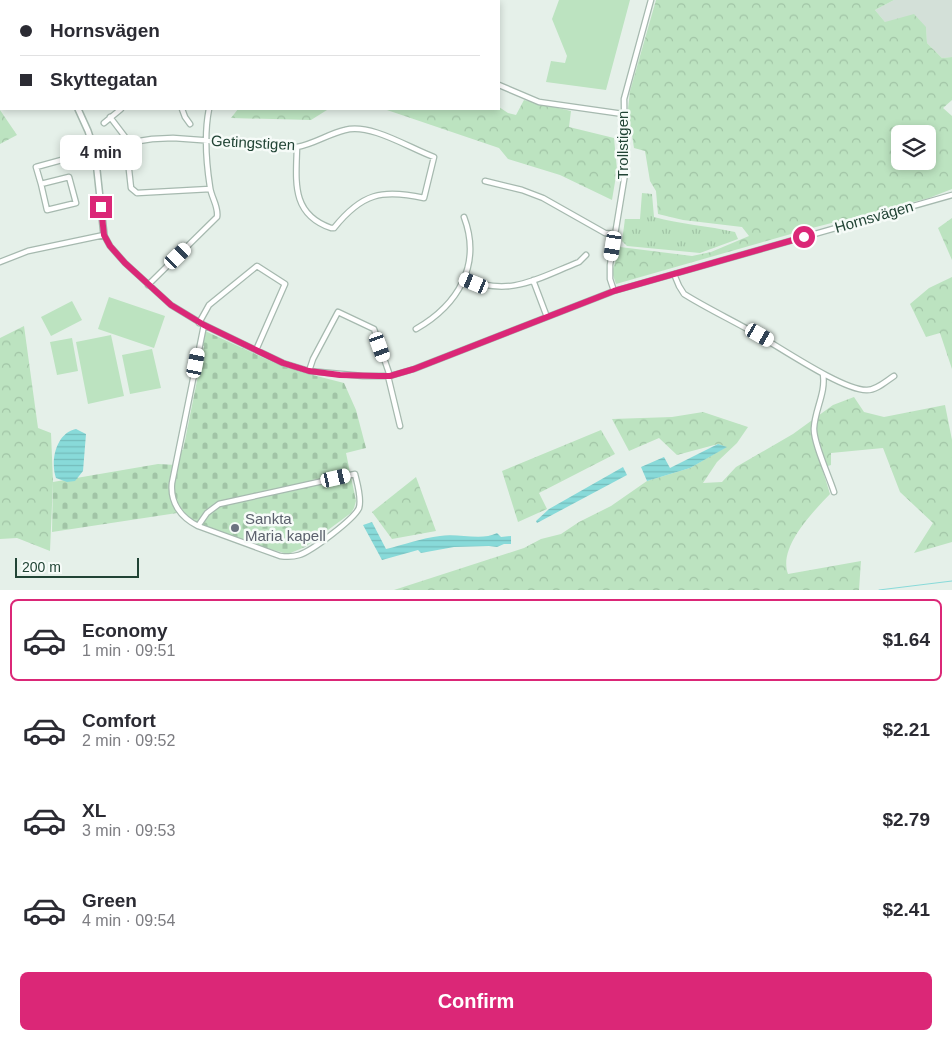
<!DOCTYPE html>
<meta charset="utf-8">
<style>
:root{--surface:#fff;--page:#f7f7f7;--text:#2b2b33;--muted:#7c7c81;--line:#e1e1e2;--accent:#db2777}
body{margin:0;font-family:Arial,sans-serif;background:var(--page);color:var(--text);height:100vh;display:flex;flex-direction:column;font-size:19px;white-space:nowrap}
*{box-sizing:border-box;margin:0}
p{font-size:16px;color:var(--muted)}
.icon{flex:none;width:28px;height:28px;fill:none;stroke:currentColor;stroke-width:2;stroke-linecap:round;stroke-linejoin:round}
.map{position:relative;height:590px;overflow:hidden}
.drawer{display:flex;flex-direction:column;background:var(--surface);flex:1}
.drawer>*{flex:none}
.hud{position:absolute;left:0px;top:0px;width:500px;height:110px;box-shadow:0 2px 8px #0003;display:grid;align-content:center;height:110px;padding:0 20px;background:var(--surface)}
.fabs{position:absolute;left:891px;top:125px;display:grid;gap:10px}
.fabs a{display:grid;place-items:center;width:45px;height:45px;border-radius:8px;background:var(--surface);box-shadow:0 2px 8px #0003;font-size:25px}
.scale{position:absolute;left:15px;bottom:12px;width:124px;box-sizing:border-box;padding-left:5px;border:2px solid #214435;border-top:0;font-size:14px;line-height:18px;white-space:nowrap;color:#214435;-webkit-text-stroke:4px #f6fbf8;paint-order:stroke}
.end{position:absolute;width:22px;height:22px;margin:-11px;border:6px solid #db2777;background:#fff;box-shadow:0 0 0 2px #fff}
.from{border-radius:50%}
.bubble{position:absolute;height:35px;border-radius:8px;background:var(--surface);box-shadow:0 2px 8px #0003;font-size:16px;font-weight:800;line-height:35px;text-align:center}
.car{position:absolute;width:15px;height:30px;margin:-15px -8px;border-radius:6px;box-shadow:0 0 4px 1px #0007;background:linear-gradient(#fff 24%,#345 0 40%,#fff 0 76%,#345 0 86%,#fff 0)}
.hud b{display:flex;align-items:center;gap:18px;height:48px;font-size:19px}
.hud b+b{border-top:1px solid var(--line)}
.hud i{width:12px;height:12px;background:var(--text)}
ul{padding:9px 0 0;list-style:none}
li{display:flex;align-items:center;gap:15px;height:82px;margin:0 10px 8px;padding:0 10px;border:2px solid transparent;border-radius:8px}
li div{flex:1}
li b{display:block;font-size:19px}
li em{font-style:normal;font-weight:800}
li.current{border-color:var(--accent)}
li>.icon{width:45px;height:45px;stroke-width:1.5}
.action{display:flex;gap:10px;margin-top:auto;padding:10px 20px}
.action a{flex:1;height:58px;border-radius:8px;background:var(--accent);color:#fff;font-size:20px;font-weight:800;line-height:58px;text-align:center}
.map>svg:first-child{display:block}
.built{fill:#d3e0d8}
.grass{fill:url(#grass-tufts)}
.forest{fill:url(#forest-crowns);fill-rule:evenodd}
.cemetery{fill:url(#cemetery-stones)}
.garden{fill:#bce3c0}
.water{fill:url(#water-rules)}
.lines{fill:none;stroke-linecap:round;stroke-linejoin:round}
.stream{stroke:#88dad9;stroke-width:1}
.minor-casing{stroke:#a6b9af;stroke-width:7}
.tertiary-casing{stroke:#a6b9af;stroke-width:8}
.minor{stroke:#fff;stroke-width:4.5}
.tertiary{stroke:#fff;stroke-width:5}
.route{stroke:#db2777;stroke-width:6}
.worship-dot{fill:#6b7280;stroke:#f6fbf8;stroke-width:2}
.labels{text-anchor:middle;stroke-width:5;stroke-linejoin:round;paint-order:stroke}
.street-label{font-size:15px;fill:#214435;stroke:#f6fbf8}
.worship-label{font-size:15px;fill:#5b616d;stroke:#f6fbf8;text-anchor:start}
</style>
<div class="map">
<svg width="952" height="590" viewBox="0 0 952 590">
<defs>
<pattern id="grass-tufts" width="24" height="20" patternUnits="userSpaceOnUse" patternTransform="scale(1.25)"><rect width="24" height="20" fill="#bce3c0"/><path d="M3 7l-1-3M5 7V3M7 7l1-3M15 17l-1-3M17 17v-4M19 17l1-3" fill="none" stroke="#a1c4a6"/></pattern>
<pattern id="forest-crowns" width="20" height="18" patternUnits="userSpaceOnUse" patternTransform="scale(1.25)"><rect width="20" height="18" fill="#bce3c0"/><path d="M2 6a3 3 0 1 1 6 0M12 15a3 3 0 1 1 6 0" fill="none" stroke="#a1c4a6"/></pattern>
<pattern id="cemetery-stones" width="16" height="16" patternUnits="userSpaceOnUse" patternTransform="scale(1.25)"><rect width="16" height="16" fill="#bce3c0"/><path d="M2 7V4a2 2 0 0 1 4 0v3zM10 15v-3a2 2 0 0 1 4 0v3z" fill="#a1c4a6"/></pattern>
<pattern id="water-rules" width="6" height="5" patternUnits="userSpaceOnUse" patternTransform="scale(1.25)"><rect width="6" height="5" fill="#88dad9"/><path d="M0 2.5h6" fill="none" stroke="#75bcbb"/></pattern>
</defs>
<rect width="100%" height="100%" fill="#e5f0e9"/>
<path class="built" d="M894,0H952V57L942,58L927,43L926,27L885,22L875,10Z"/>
<path class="grass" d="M642,193L652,194L654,217C680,224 708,226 735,232L738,239L700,253L627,246L622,241L625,219H640Z"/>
<path class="forest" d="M656,0H894L875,10L885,22L914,14L926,27L927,43L942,58L952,57V100L943,108L952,116V189L929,198L812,228L616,284L612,272L620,247L692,256L711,252L749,236L742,227L683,220L658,214L656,191L650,181L645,151L634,148L628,109L630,91ZM900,134H928V161H900Z
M524,100L571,111L569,127L614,138L617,170L612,200L560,175L508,159L499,148L384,109H499V107L508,113L516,115Z
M238,109H334L327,110L311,120L231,118Z
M0,110L17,135L0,144Z
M952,218V260L938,228Z
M952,277V369L940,333L926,337L910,304L929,288Z
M24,326L38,428L51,433L53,482L50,551L17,538L0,539V338Z
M854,397L864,412L884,417L945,405L952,440V542L914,553L933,523L900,492L883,448L831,453V465L822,468L830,494C813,512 778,547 788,574L861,561L859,590H394L524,548L541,539L561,534L579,522L611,506L647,481L690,468L726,447L718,444L677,455L659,438L629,451L612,419L672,417L703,412L748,427L737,443L717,462L703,483L722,482L736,467L793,434L833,405Z
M601,430L615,454L539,493L547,509L518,522L502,471Z
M416,477L436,531L392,539L372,512Z"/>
<path class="cemetery" d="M205,331L275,363L301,372L344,383L356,410L366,448L346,453L356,501L354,508L351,513L305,547L288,554L255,545L211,529L177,513L52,532L53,482L158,464L177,465L180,450H183L204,346L202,345Z"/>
<path class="garden" d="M559,0H630L606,90L546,82L551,61L565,63L567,56L552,19Z
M109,297L165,316L154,348L98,329Z
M72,301L82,320L51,336L41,317Z
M111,335L124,396L88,404L76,342Z
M72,338L78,371L57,375L50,342Z
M152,349L161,388L130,394L122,355Z"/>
<path class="water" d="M76,429L86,434L83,471L75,481L67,482L56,478C50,461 56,433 76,429Z
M718,444L727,447L690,468L647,481L641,467L664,457L670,468Z
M623,467L627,475L537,523L536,521L549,509Z
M372,522L386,549C403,545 422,538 440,536C458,533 482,541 497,533L501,537L511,536V544H504L497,547L489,546L454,547L421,553L418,550L382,560L363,525Z"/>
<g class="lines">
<path class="stream" d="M879,590L952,581"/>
<g class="minor-casing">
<path id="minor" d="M417,0L418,1
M330,1V0
M443,1L444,0
M499,85L539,102L623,114
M182,109L185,117L190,124
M110,117L129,142
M104,123L121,109
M126,143L131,188L137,193L210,189
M69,177L76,203L47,210L41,184Z
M485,181L522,190L543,198L605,233L615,234
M41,184L36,167L120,144L152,139L173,138L297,147C314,144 328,134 345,130C371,123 409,148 434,157L424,198C382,189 362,193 334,228H331C291,214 296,182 297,147
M0,262L28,251L104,235L110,246L125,263L171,305L204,325L283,363L309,371L363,376H390L414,369L614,291L952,195
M674,274L679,286L684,294C708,309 734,321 758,335C781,348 844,391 867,390C877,390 886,381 894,376
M465,279C511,297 536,279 579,262L586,255
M533,280L547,317
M148,285L217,217C219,207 211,197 210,187C206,161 204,134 209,109
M614,291L610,279V265L625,174L624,99L651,0
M199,323L209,305L257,266L285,284L256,350
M416,329C458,305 482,265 464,217
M309,371L313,359L338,312L374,329L390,376
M823,374C826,393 815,409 814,428C813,442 829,476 834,492
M388,376L400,426
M198,526L207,513L219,504L355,474C357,483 362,498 359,508C354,519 312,551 299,555C293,557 287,557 280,556L198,526C180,517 170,502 172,483L204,325"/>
</g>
<g class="tertiary-casing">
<path id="tertiary" d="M0,2L1,3
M78,109L88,131L95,152L104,235"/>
</g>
<use href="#minor" class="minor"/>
<use href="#tertiary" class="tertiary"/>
</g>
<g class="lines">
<path class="route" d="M101,207L104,235L110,246L125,263L171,305L204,325L283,363L309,371L340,375L379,376H390L414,369L614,291L804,237"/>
</g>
<circle class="worship-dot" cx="235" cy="528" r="5"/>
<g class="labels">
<g class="street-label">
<text transform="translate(253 143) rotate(3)" y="5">Getingstigen</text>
<text transform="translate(623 145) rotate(-90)" y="5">Trollstigen</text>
<text transform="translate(874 217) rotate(-16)" y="5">Hornsvägen</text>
</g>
<g class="worship-label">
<text x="245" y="524">Sankta<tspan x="245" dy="17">Maria kapell</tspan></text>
</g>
</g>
</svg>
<div class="fabs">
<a><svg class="icon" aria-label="layers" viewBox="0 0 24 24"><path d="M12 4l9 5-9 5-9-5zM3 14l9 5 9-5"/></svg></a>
</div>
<div class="scale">200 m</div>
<i class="end from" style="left:804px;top:237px"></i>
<i class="end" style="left:101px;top:207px"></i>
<div class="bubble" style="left:60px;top:135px;width:82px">4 min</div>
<i class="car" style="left:613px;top:246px;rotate:189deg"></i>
<i class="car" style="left:178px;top:256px;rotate:46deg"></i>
<i class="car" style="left:474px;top:283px;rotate:292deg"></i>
<i class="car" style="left:760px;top:335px;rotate:120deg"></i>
<i class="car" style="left:380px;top:347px;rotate:160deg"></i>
<i class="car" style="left:196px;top:363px;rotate:11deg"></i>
<i class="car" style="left:336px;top:478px;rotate:77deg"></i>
<div class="hud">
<b><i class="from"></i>Hornsvägen</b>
<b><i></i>Skyttegatan</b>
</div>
</div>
<section class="drawer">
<ul>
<li class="current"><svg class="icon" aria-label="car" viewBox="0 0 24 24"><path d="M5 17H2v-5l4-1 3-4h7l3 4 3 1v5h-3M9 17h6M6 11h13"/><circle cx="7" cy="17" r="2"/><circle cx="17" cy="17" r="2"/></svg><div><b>Economy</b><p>1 min · 09:51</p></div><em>$1.64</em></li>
<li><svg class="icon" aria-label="car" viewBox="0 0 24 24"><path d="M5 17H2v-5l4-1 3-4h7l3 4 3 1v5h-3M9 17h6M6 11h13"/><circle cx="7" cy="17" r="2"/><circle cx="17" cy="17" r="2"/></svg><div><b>Comfort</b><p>2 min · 09:52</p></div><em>$2.21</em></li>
<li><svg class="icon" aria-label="car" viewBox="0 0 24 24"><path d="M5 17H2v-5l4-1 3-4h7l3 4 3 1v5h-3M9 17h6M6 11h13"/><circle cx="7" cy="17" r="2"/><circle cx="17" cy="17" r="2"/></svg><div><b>XL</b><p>3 min · 09:53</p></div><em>$2.79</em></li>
<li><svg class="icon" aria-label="car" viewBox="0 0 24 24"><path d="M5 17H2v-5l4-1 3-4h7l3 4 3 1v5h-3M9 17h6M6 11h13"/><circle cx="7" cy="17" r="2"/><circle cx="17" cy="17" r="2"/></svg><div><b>Green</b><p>4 min · 09:54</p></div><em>$2.41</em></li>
</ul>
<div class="action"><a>Confirm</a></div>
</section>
